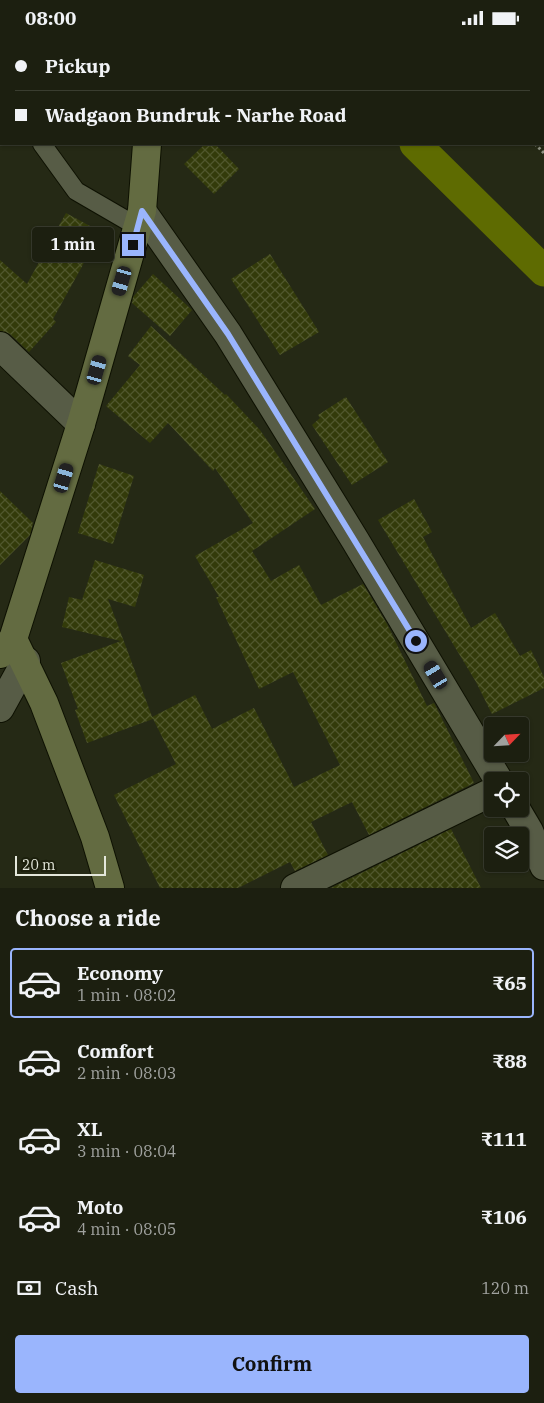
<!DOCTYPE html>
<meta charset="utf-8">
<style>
:root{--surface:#1c1f10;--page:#292c1e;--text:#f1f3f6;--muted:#a0a29f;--line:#3a3d30;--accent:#9ab5fd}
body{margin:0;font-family:"IBM Plex Serif",serif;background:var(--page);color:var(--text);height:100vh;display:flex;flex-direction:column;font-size:19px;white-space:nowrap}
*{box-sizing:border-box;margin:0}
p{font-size:16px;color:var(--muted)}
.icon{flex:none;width:28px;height:28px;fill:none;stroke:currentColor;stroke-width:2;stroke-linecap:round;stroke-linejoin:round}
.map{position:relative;height:853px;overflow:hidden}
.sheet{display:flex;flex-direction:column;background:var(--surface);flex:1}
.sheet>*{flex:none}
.top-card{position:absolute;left:0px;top:0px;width:545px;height:110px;box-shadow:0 1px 4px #0004,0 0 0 1px var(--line);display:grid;align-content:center;height:110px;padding:0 15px;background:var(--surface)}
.needle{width:32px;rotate:65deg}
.tools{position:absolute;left:484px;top:682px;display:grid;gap:10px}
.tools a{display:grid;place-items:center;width:45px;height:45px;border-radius:5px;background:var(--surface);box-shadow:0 1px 4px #0004,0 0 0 1px var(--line);font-size:25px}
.scale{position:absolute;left:15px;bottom:12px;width:91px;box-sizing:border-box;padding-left:5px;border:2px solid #e4e7db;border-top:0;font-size:14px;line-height:18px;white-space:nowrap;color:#e4e7db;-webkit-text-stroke:4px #1c1f0c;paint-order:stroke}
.end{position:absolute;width:22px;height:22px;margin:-11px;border:6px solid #9ab5fd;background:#111;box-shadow:0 0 0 2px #111}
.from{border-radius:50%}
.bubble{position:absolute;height:35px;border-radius:5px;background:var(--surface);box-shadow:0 1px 4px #0004,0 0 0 1px var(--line);font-size:16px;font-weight:700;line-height:35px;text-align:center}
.car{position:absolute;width:15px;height:30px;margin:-15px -8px;border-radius:6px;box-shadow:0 0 4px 1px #0007;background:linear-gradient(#222 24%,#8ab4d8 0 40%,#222 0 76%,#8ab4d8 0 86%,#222 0)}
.top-card b{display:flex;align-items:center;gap:18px;height:48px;font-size:19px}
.top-card b+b{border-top:1px solid var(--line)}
.top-card i{width:12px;height:12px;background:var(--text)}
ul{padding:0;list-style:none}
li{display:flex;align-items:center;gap:15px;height:70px;margin:0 10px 8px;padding:0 5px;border:2px solid transparent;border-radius:5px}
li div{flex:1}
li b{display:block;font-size:19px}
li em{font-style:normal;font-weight:700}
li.on{border-color:var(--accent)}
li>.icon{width:45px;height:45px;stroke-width:1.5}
h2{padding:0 15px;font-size:22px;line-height:60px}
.pay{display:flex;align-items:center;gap:12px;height:55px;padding:0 15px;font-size:19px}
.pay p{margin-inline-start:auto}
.primary-button{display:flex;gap:10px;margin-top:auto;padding:10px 15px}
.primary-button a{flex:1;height:58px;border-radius:5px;background:var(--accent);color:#111;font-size:20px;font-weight:700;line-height:58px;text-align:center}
.status{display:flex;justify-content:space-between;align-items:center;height:35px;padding:0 25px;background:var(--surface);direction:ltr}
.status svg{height:14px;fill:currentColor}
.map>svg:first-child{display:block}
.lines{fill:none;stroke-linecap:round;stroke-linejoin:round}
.canal{stroke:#5e6b01;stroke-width:31}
.building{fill:url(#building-cross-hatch)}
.lane-casing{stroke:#0e1102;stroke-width:20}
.street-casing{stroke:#0e1102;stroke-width:30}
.secondary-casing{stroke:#0e1102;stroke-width:30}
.path{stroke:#8e9182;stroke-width:3;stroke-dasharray:2.5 2.5;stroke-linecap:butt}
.lane{stroke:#575c46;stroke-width:18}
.street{stroke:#575c46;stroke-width:28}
.secondary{stroke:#636b41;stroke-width:28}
.route{stroke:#9ab5fd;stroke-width:6}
</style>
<div class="status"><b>08:00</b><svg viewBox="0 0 49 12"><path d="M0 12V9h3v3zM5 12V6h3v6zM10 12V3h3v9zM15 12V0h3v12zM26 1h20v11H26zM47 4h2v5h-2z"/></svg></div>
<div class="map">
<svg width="544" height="853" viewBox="0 0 544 853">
<defs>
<pattern id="building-cross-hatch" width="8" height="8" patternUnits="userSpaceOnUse" patternTransform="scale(1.25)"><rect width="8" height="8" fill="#333b0a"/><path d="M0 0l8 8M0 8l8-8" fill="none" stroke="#50572d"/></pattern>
</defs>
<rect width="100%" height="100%" fill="#252915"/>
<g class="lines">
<path class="canal" d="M304,0L306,1
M415,109L544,236"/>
</g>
<path class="building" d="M205,109H215L239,134L214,159L184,129Z
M66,178L101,197L53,284L56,287L29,317L10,299L0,296V225L27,249Z
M270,219L319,297L280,320L231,244Z
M153,239L192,275L170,301L132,268L133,262Z
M151,291L225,360L226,359L260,395L315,474L252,516L271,546L299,530L321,570L363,549L387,589L427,671L434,668L474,748L369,800L352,767L311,787L328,820L295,836L290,827L238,853H160L114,760L176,729L152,682L195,660L212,694L254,673L294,752L340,730L293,637L259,654L216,562H219L195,521L253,488L215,433L213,436L168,388L150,408L106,371L140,330L128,321Z
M346,362L388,427L352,450L312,390L320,383L318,380Z
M99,429L134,441L113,509L78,498Z
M0,456L33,488L30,500L0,530Z
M414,464L432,497L423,502L471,593L495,578L520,621L531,615L544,642V653L492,679L476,647L378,485Z
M95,525L144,540L135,572L108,564L153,684L87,708L75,675L78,674L61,628L121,606L62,592L69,562L82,565Z
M451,794L481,853H331Z"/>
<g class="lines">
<g class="lane-casing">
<path id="lane" d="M0,48L1,50
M42,109L76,156L138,192"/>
</g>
<g class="street-casing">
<path id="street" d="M142,176L228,299L355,505L499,746
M0,311L81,389
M0,673L26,626
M516,774L529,796L544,831
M295,853L492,757"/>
</g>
<g class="secondary-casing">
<path id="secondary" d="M118,0L119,1
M169,1V0
M13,604L44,668L95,802L110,853
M0,619L13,604L81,389L142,176L147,109"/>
</g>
<path class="path" d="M426,0L427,1
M535,109L544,118"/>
<use href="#lane" class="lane"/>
<use href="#street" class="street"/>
<use href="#secondary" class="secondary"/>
</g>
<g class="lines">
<path class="route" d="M133,210L142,176L228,299L416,606"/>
</g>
</svg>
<div class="tools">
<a><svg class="needle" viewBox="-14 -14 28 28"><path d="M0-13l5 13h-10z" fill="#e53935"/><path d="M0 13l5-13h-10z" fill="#a0a29f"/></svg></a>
<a><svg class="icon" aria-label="locate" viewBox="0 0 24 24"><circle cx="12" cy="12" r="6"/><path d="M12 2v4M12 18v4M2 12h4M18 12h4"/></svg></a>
<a><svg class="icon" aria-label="layers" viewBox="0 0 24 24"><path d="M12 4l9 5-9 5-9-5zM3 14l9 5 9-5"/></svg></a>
</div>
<div class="scale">20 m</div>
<i class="end from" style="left:416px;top:606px"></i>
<i class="end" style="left:133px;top:210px"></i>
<div class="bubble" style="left:32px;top:192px;width:82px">1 min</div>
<i class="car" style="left:122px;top:246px;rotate:196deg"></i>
<i class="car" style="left:97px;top:335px;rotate:16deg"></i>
<i class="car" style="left:64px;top:443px;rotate:17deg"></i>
<i class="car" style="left:436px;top:640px;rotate:329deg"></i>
<div class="top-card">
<b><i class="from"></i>Pickup</b>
<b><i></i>Wadgaon Bundruk - Narhe Road</b>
</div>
</div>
<section class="sheet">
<h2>Choose a ride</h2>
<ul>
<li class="on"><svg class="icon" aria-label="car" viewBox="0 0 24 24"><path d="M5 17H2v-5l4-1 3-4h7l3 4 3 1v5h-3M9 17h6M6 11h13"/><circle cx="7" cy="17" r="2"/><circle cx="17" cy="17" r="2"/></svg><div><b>Economy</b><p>1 min · 08:02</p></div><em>₹65</em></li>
<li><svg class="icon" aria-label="car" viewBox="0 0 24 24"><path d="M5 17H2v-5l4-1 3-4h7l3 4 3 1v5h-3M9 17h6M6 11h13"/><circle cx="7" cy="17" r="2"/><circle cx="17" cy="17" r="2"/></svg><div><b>Comfort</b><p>2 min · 08:03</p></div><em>₹88</em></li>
<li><svg class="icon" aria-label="car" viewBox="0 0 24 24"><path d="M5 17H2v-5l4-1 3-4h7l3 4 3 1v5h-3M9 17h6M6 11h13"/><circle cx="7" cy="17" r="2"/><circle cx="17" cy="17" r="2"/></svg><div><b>XL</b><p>3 min · 08:04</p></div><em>₹111</em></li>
<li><svg class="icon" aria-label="car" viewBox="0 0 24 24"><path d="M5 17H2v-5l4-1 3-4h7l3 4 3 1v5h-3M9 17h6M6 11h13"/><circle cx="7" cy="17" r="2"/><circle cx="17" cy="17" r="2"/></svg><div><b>Moto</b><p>4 min · 08:05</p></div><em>₹106</em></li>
</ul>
<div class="pay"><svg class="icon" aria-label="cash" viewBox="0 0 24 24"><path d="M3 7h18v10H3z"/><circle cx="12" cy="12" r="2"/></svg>Cash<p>120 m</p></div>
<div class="primary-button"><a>Confirm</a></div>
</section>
